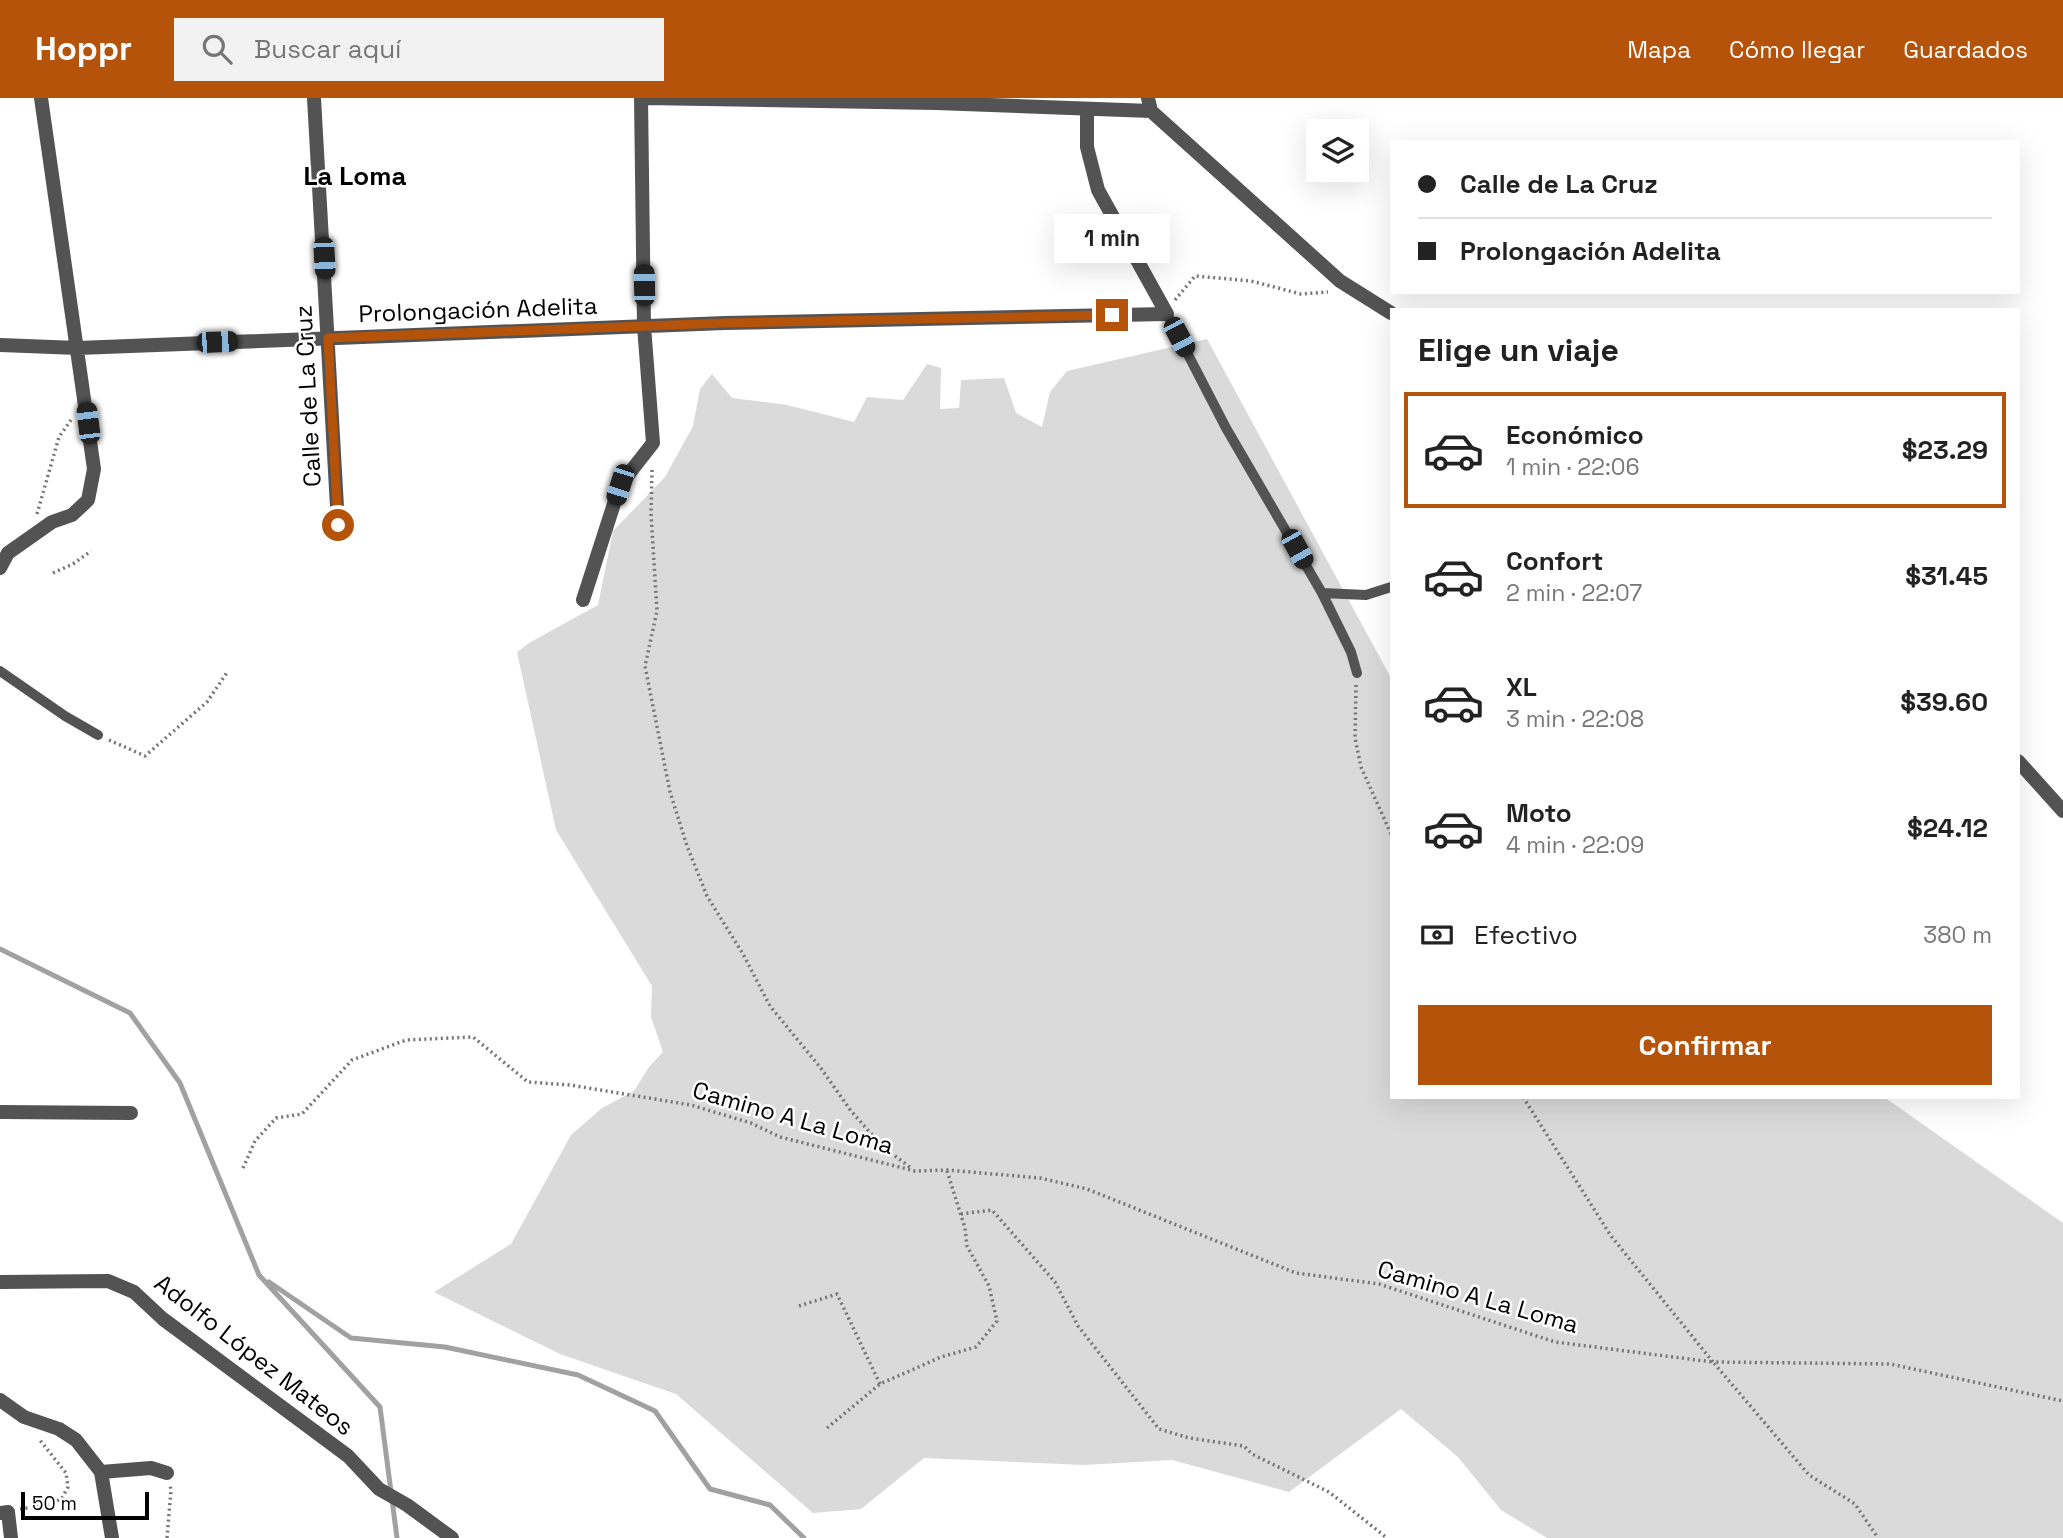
<!DOCTYPE html>
<html lang="es">
<meta charset="utf-8">
<style>
:root{--surface:#fff;--page:#f2f2f2;--text:#222;--muted:#767676;--line:#e0e0e0;--accent:#b45309}
body{margin:0;font-family:"Space Grotesk",sans-serif;background:var(--page);color:var(--text);height:100vh;display:flex;flex-direction:column;font-size:26px;white-space:nowrap}
*{box-sizing:border-box;margin:0}
p{font-size:23px;color:var(--muted)}
.icon{flex:none;width:38px;height:38px;fill:none;stroke:currentColor;stroke-width:2;stroke-linecap:round;stroke-linejoin:round}
.map{position:relative;flex:1;overflow:hidden}
.side{position:absolute;left:1390px;top:210px;width:630px;height:791px;display:flex;flex-direction:column;background:var(--surface);border-radius:0px;box-shadow:0 7px 28px #0002}
.side>*{flex:none}
.guide{position:absolute;left:1390px;top:42px;width:630px;height:154px;border-radius:0px;box-shadow:0 7px 28px #0002;display:grid;align-content:center;height:154px;padding:0 28px;background:var(--surface)}
.fabs{position:absolute;left:1306px;top:21px;display:grid;gap:14px}
.fabs a{display:grid;place-items:center;width:63px;height:63px;border-radius:0px;background:var(--surface);box-shadow:0 7px 28px #0002;font-size:35px}
.scale{position:absolute;left:21px;bottom:18px;width:128px;box-sizing:border-box;padding-left:7px;border:4px solid #000;border-top:0;font-size:19px;line-height:24px;white-space:nowrap;color:#000;-webkit-text-stroke:5px #fff;paint-order:stroke}
.end{position:absolute;width:32px;height:32px;margin:-16px;border:9px solid #b45309;background:#fff;box-shadow:0 0 0 4px #fff}
.from{border-radius:50%}
.bubble{position:absolute;height:49px;border-radius:0px;background:var(--surface);box-shadow:0 7px 28px #0002;font-size:23px;font-weight:800;line-height:49px;text-align:center}
.car{position:absolute;width:21px;height:42px;margin:-21px -10px;border-radius:9px;box-shadow:0 0 5px 2px #0007;background:linear-gradient(#222 24%,#8ab4d8 0 40%,#222 0 76%,#8ab4d8 0 86%,#222 0)}
.guide b{display:flex;align-items:center;gap:24px;height:66px;font-size:26px}
.guide b+b{border-top:2px solid var(--line)}
.guide i{width:18px;height:18px;background:var(--text)}
ul{padding:0;list-style:none}
li{display:flex;align-items:center;gap:21px;height:116px;margin:0 14px 10px;padding:0 14px;border:4px solid transparent;border-radius:0px}
li div{flex:1}
li b{display:block;font-size:26px}
li em{font-style:normal;font-weight:800}
li.active{border-color:var(--accent)}
li>.icon{width:63px;height:63px;stroke-width:1.5}
h2{padding:0 28px;font-size:32px;line-height:84px}
.pay{display:flex;align-items:center;gap:18px;height:77px;padding:0 28px;font-size:26px}
.pay p{margin-inline-start:auto}
.cta{display:flex;gap:14px;margin-top:auto;padding:14px 28px}
.cta a{flex:1;height:80px;border-radius:0px;background:var(--accent);color:#fff;font-size:28px;font-weight:800;line-height:80px;text-align:center}
header{display:flex;align-items:center;gap:42px;box-sizing:border-box;height:98px;padding:0 35px;background:var(--accent);color:#fff}
header strong{font-size:33px}
nav{display:flex;gap:38px;margin-inline-start:auto;font-size:24px}
.search{width:490px;height:63px;background:var(--page);display:flex;align-items:center;gap:18px;box-sizing:border-box;padding:0 24px;border-radius:0px;color:var(--muted);font-size:26px}
.map>svg:first-child{display:block}
.green{fill:#dadada}
.lines{fill:none;stroke-linecap:round;stroke-linejoin:round}
.stream{stroke:#a1a1a1;stroke-width:5}
.path{stroke:#757575;stroke-width:3.5;stroke-dasharray:2 3.5;stroke-linecap:butt}
.service{stroke:#535353;stroke-width:10}
.minor{stroke:#535353;stroke-width:14}
.route{stroke:#b45309;stroke-width:9}
.labels{text-anchor:middle;stroke-width:5;stroke-linejoin:round;paint-order:stroke}
.street-label{font-size:24px;fill:#000;stroke:#fff}
.neighbourhood-label{font-size:26px;font-weight:bold;fill:#000;stroke:#fff}
</style>
<header>
<strong>Hoppr</strong>
<div class="search"><svg class="icon" aria-label="search" viewBox="0 0 24 24"><circle cx="10" cy="10" r="6"/><path d="M15 15l6 6"/></svg>Buscar aquí</div>
<nav><a>Mapa</a><a>Cómo llegar</a><a>Guardados</a></nav>
</header>
<div class="map">
<svg width="2063" height="1440" viewBox="0 0 2063 1440">
<rect width="100%" height="100%" fill="#fff"/>
<path class="green" d="M1207,241L1391,580V999H1884L2063,1125V1440H1547L1501,1412L1458,1359L1401,1311L1289,1394L1172,1362L1084,1367L924,1360L861,1411L813,1415L676,1296L560,1256L434,1194L511,1146L571,1037L602,1010L634,993L649,969L663,954L651,919L652,888L556,732L517,554L529,545L598,507L613,433L665,379L693,328L700,291L712,276L732,300L787,307L854,324L867,299L903,302L927,266L941,270L940,311L959,310L961,282L1004,280L1016,315L1042,329L1050,294L1067,273Z"/>
<g class="lines">
<path class="stream" d="M0,851L130,915L180,985L259,1177L380,1309L397,1440
M269,1184L351,1240L445,1249L578,1277L655,1313L710,1391L770,1407L804,1440"/>
<path class="path" d="M1175,202L1195,178L1251,183L1301,196L1328,194
M652,372L651,416L657,513L645,568L670,694L687,748L707,798L743,856L770,908L820,969L851,1013L882,1048L911,1070
M37,416L59,339L71,322
M53,475L73,466L91,453
M1356,587L1355,640L1361,669L1391,736
M109,642L145,658L207,604L228,573
M1523,999L1611,1138L1713,1264L1890,1266L2063,1303
M243,1070L255,1043L276,1020L302,1016L352,962L406,942L473,939L528,984L570,987L691,1007L751,1025L780,1039L915,1073L947,1072L1040,1080L1087,1091L1296,1175L1379,1186L1555,1244L1713,1264L1809,1377L1855,1406L1878,1440
M961,1116L992,1112L1055,1184L1078,1228L1159,1331L1189,1340L1244,1348L1252,1356L1329,1394L1387,1440
M799,1208L837,1196L880,1286
M827,1330L880,1286L941,1259L976,1249L997,1223L989,1188L967,1148L965,1130L947,1073
M20,1411L50,1407L62,1400L68,1389L66,1375L39,1341
M167,1440L171,1392L170,1387"/>
<path class="service" d="M1167,216L1226,330L1322,495L1351,554L1357,575
M1322,495L1366,497L1391,489
M0,573L65,618L98,637"/>
<path class="minor" d="M314,0L338,427
M646,0L936,5L1151,13
M1148,0L1151,13L1340,183L1391,215
M0,247L78,250L725,225L1167,216L1098,92L1087,49V12
M0,470L8,455L52,424L72,417L88,402L94,371L41,0
M583,502L620,387L653,345L644,228L641,0
M2018,663L2063,713
M0,1014L131,1015
M0,1184L108,1183L134,1194L163,1221L348,1358L379,1391L407,1407L452,1440
M0,1302L24,1319L59,1331L76,1342L101,1374L112,1440
M101,1374L151,1370L167,1375
M0,1415L8,1414L11,1440"/>
</g>
<g class="lines">
<path class="route" d="M338,427L328,240L725,225L1112,217"/>
</g>
<g class="labels">
<g class="street-label">
<text transform="translate(478 212) rotate(-2)" y="8">Prolongación Adelita</text>
<text transform="translate(308 298) rotate(-93)" y="8">Calle de La Cruz</text>
<text transform="translate(793 1020) rotate(16)" y="8">Camino A La Loma</text>
<text transform="translate(1478 1199) rotate(16)" y="8">Camino A La Loma</text>
<text transform="translate(254 1257) rotate(38)" y="8">Adolfo López Mateos</text>
</g>
<g class="neighbourhood-label">
<text x="355" y="87">La Loma</text>
</g>
</g>
</svg>
<div class="fabs">
<a><svg class="icon" aria-label="layers" viewBox="0 0 24 24"><path d="M12 4l9 5-9 5-9-5zM3 14l9 5 9-5"/></svg></a>
</div>
<div class="scale">50 m</div>
<i class="end from" style="left:338px;top:427px"></i>
<i class="end" style="left:1112px;top:217px"></i>
<div class="bubble" style="left:1054px;top:116px;width:116px">1 min</div>
<i class="car" style="left:324px;top:160px;rotate:177deg"></i>
<i class="car" style="left:644px;top:187px;rotate:359deg"></i>
<i class="car" style="left:1179px;top:239px;rotate:152deg"></i>
<i class="car" style="left:217px;top:244px;rotate:88deg"></i>
<i class="car" style="left:88px;top:325px;rotate:353deg"></i>
<i class="car" style="left:620px;top:387px;rotate:198deg"></i>
<i class="car" style="left:1297px;top:451px;rotate:151deg"></i>
<div class="guide">
<b><i class="from"></i>Calle de La Cruz</b>
<b><i></i>Prolongación Adelita</b>
</div>
<section class="side">
<h2>Elige un viaje</h2>
<ul>
<li class="active"><svg class="icon" aria-label="car" viewBox="0 0 24 24"><path d="M5 17H2v-5l4-1 3-4h7l3 4 3 1v5h-3M9 17h6M6 11h13"/><circle cx="7" cy="17" r="2"/><circle cx="17" cy="17" r="2"/></svg><div><b>Económico</b><p>1 min · 22:06</p></div><em>$23.29</em></li>
<li><svg class="icon" aria-label="car" viewBox="0 0 24 24"><path d="M5 17H2v-5l4-1 3-4h7l3 4 3 1v5h-3M9 17h6M6 11h13"/><circle cx="7" cy="17" r="2"/><circle cx="17" cy="17" r="2"/></svg><div><b>Confort</b><p>2 min · 22:07</p></div><em>$31.45</em></li>
<li><svg class="icon" aria-label="car" viewBox="0 0 24 24"><path d="M5 17H2v-5l4-1 3-4h7l3 4 3 1v5h-3M9 17h6M6 11h13"/><circle cx="7" cy="17" r="2"/><circle cx="17" cy="17" r="2"/></svg><div><b>XL</b><p>3 min · 22:08</p></div><em>$39.60</em></li>
<li><svg class="icon" aria-label="car" viewBox="0 0 24 24"><path d="M5 17H2v-5l4-1 3-4h7l3 4 3 1v5h-3M9 17h6M6 11h13"/><circle cx="7" cy="17" r="2"/><circle cx="17" cy="17" r="2"/></svg><div><b>Moto</b><p>4 min · 22:09</p></div><em>$24.12</em></li>
</ul>
<div class="pay"><svg class="icon" aria-label="cash" viewBox="0 0 24 24"><path d="M3 7h18v10H3z"/><circle cx="12" cy="12" r="2"/></svg>Efectivo<p>380 m</p></div>
<div class="cta"><a>Confirmar</a></div>
</section>
</div>
